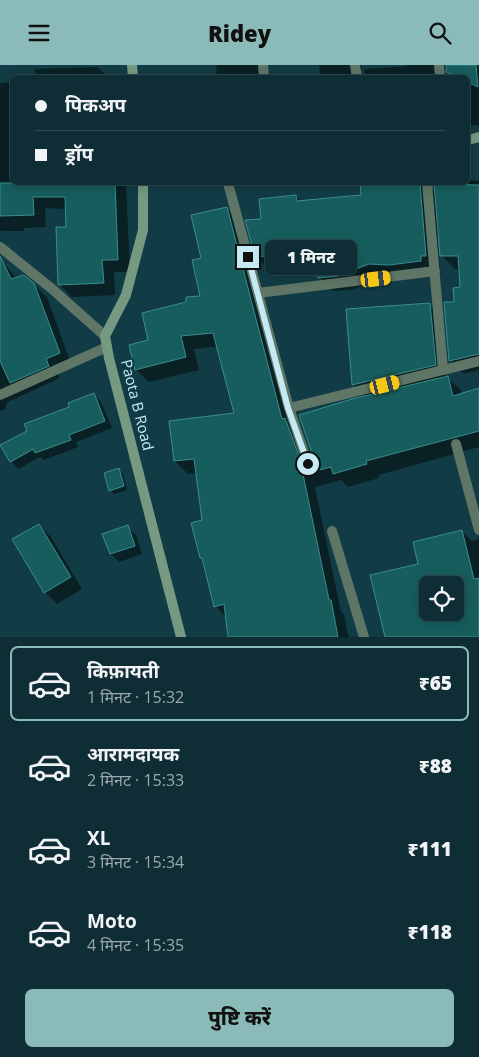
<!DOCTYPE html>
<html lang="hi">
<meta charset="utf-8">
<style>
:root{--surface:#0e2d34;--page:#1c3940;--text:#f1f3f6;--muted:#9ba8ac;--line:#2e494f;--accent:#8bbbb9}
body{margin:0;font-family:"Open Sans","Noto Sans Devanagari",sans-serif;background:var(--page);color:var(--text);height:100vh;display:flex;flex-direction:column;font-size:19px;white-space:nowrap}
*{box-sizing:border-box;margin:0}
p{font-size:16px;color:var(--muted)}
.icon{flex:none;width:28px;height:28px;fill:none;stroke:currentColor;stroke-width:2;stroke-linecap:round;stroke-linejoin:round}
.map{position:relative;height:572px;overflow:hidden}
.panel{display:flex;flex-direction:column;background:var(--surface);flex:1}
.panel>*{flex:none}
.hud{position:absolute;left:10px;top:10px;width:460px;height:110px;border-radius:8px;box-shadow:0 2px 12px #0003,0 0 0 1px var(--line);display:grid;align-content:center;height:110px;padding:0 25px;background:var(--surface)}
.tools{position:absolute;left:419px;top:511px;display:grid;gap:10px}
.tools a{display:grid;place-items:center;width:45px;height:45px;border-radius:8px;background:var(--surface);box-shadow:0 2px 12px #0003,0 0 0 1px var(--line);font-size:25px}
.end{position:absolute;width:22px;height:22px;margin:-11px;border:6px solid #c6eaf3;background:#111;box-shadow:0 0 0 2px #111}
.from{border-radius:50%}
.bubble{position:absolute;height:35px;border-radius:8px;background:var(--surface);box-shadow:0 2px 12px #0003,0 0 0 1px var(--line);font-size:16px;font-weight:800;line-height:35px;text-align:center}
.car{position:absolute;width:15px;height:30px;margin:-15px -8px;border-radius:6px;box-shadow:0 0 4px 1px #0007;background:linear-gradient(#f5c518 24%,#345 0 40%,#f5c518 0 76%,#345 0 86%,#f5c518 0)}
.hud b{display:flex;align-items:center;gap:18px;height:48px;font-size:19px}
.hud b+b{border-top:1px solid var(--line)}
.hud i{width:12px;height:12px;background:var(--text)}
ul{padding:9px 0 0;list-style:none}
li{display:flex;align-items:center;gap:15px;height:75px;margin:0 10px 8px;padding:0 15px;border:2px solid transparent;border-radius:8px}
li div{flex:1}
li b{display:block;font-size:19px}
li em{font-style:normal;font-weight:800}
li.current{border-color:var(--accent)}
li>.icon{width:45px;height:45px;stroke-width:1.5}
.action{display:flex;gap:10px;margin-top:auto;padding:10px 25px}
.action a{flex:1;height:58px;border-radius:8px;background:var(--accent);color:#111;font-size:20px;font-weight:800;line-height:58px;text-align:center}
header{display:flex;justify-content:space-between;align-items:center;height:65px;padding:0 25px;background:var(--accent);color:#111;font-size:22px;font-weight:800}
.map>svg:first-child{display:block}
.shadow{fill:#0007;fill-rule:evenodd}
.building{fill:#175d5d;stroke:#3a8e8d;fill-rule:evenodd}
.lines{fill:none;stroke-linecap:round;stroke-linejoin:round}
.street{stroke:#5f7666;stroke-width:10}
.secondary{stroke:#769a81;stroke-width:10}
.route{stroke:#c6eaf3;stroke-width:6}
.labels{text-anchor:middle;stroke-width:4.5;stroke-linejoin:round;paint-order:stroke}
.street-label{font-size:15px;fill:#c6eaf3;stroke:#123c45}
</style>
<header><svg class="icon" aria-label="menu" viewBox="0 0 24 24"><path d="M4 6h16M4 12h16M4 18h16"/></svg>Ridey<svg class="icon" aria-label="search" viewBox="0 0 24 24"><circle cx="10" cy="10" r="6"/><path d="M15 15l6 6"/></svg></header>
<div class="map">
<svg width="479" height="572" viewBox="0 0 479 572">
<rect width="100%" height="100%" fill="#123c45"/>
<path class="shadow" d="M216,0H258L259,12H217Z
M319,0H361L362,4L358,12H287L320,9Z
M407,0H479V60L468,61V12H448L447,3L442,12H365L364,4L407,1Z
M97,2L108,12H36L35,4Z
M12,17V118H126L130,207H114L115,230L72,232L60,220L68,163L67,144L45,143L46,162L24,163V166H2L0,165V18Z
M468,115L479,116V305L464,309L450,296L445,239L456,238L462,223L460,204H455L441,190L440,172H437L440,204L384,212L352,225L333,226L319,212L318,201L270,206L256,192L262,155L296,131L302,137L362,131L361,118H425L436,128L468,121Z
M227,144L240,157L298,368L311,406L314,405L316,397L365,332L353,320L347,245L430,240L441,251L446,312L461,325L462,329L479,325V382L379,410V413L348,422L341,415L315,422L341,547L344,549L348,570L350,572H230L227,553L215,541L204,494L203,456L197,408L188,409L175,396L235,350L218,281L194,284L199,305L149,317L136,304L150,276L187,238L202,232V194Z
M3,197L17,214L33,219L47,232L72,301L57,307L60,313L10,336L6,339V344L0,346V199Z
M94,329L101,337L112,363L76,377L78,382L44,395L40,392L18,404L12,397L39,382L38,380L11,395V397L2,380Z
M119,405L123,409L127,425L114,429L110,425Z
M39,460L51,472L82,524L57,539L45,527Z
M127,462L136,470L142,489L119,497L111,489L104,470Z
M462,467L472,476L479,474V572H386L420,500ZM428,520H455V548H428Z"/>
<path class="building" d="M446,0H476L478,22L468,17V12H459L446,7Z
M0,118H115L118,195H102L104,218L58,220L56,162H66L65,132H33L34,150L0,151Z
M360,118H420L426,191H421V196L389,200L369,199L338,211L318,213L315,186L255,192L245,155L261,154L259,134L296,130L297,136L361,130Z
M434,119L479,120V289L449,296L444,237H454L453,223L460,222L458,191H440Z
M227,142L282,354L285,353L304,404L311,405L315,401V397L299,350L352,334L448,311L453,331L479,323V366L366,396L367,399L333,409L331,402L303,409L329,535H331L338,572H228L224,539L214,542L202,493H200L191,458L202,455L194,394L174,396L169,356L234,348L213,268L181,271L186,292L135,305L129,280L148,275L142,248L186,237V232L200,231L192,195L201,193L191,150Z
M0,191L11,214L24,210L34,218L60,288L46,294L49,301L10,318L0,296Z
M430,238L436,300L352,320L346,244Z
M94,328L105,356L69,370L71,375L35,388L33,384L10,397L0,380L27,366L24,359L69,342L68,338Z
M119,403L124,421L109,426L104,408Z
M39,459L71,512L44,528L12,474Z
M128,460L135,481L110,489L102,469Z
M462,465L474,514L479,513V572H385L370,510L418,499L413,477ZM428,520H455V548H428Z"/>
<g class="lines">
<path class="street" d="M263,0L264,12
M355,0L357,12
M439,0L440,12
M228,118L289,343L479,296
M427,118L443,305
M0,182L51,223L105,271
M258,228L435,206
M0,330L107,282
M289,343L308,399
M456,379L479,465
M332,466L364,572"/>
<path class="secondary" d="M132,0L133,12
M468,75L479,72
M143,118V165L126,230L105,271L109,293L181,572"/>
</g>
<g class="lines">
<path class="route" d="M248,192L288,343L308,399"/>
</g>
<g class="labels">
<g class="street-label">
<text transform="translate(137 340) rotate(76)" y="5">Paota B Road</text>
</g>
</g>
</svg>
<div class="tools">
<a><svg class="icon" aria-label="locate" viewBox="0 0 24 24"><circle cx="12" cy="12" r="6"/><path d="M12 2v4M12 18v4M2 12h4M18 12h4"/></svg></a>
</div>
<i class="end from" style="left:308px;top:399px"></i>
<i class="end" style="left:248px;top:192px"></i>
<div class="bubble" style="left:265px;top:175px;width:92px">1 मिनट</div>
<i class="car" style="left:376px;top:214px;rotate:83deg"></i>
<i class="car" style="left:385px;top:320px;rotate:76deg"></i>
<div class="hud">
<b><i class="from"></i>पिकअप</b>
<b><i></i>ड्रॉप</b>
</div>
</div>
<section class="panel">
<ul>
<li class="current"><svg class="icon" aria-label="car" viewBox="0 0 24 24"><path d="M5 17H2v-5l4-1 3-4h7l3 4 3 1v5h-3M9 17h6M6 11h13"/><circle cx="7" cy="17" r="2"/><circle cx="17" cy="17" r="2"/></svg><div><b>किफ़ायती</b><p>1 मिनट · 15:32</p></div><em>₹65</em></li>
<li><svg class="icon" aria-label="car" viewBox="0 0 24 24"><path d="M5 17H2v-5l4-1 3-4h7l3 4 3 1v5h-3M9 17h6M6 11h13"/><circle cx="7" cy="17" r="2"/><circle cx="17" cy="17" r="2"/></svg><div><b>आरामदायक</b><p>2 मिनट · 15:33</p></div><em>₹88</em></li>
<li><svg class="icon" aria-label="car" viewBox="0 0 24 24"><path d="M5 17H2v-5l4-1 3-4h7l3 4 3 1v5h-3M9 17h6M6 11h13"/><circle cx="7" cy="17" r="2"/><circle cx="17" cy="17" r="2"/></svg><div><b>XL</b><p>3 मिनट · 15:34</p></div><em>₹111</em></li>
<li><svg class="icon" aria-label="car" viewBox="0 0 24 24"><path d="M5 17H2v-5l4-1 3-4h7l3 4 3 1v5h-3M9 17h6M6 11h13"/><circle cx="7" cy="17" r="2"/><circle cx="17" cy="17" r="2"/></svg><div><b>Moto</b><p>4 मिनट · 15:35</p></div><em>₹118</em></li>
</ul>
<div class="action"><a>पुष्टि करें</a></div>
</section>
